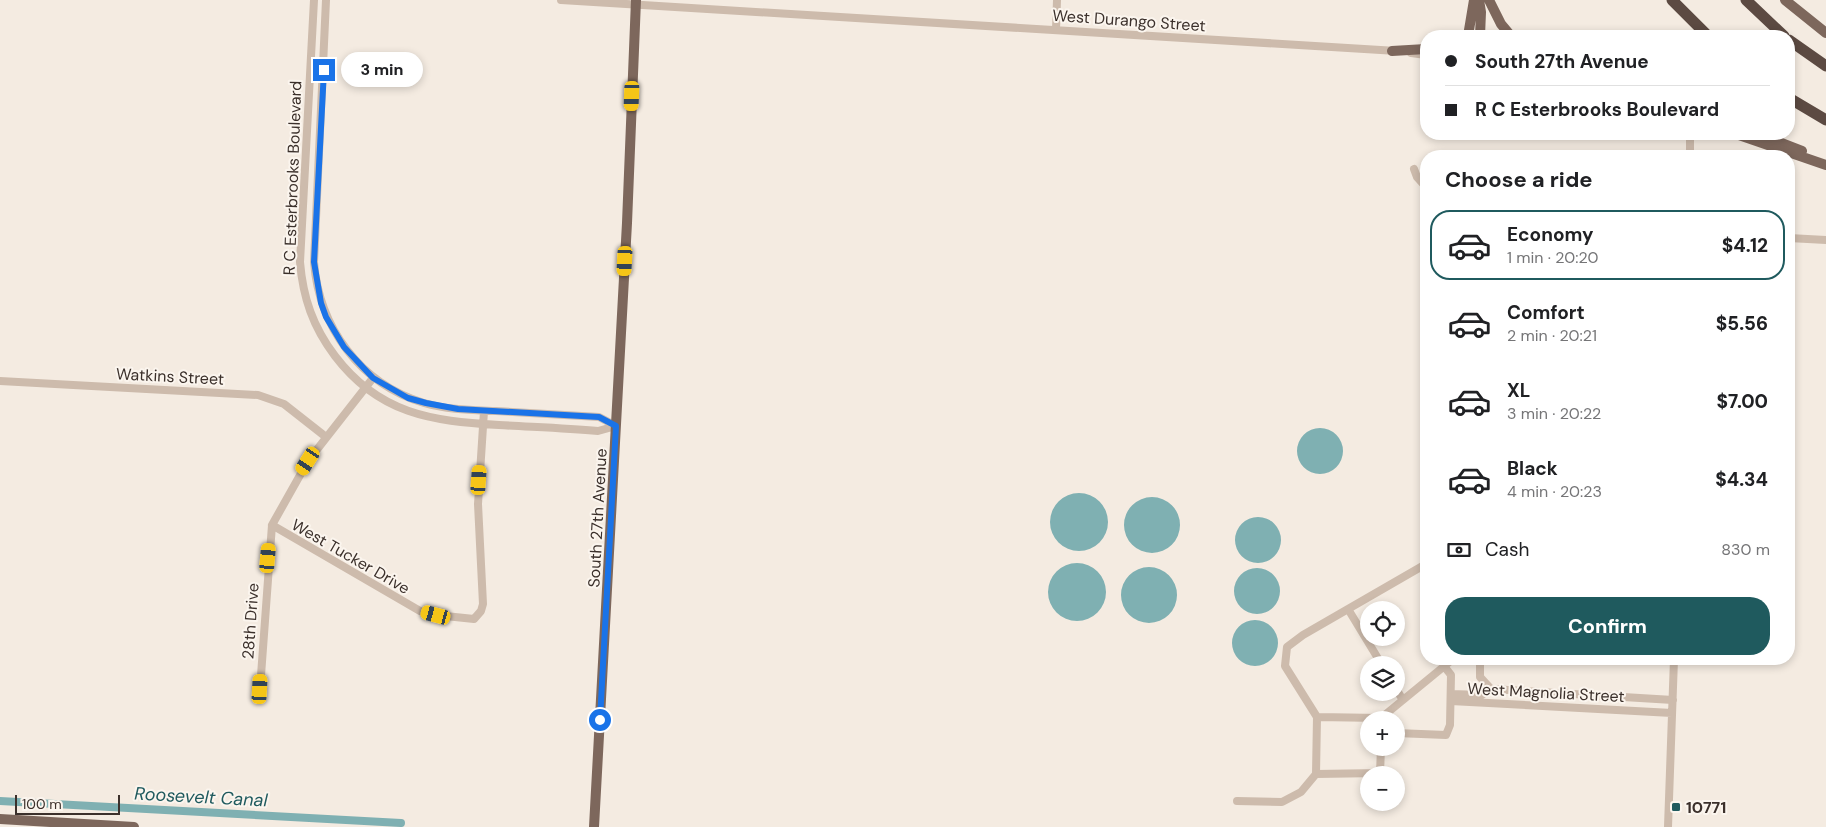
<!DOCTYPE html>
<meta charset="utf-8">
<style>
:root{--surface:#fff;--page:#f2f2f2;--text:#202124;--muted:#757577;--line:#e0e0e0;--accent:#1f5a5e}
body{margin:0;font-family:"DM Sans",sans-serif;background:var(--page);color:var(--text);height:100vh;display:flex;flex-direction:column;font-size:19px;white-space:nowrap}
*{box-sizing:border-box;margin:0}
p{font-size:16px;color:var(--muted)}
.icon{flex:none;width:28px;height:28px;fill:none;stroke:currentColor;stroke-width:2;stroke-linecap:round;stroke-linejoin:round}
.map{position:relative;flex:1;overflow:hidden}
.panel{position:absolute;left:1420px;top:150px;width:375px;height:515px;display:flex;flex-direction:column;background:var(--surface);border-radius:20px;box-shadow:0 2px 8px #0003}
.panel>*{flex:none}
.guide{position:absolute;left:1420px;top:30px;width:375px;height:110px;border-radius:20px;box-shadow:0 2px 8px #0003;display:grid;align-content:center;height:110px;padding:0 25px;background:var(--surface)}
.fabs{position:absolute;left:1360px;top:601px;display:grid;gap:10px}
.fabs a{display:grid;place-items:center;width:45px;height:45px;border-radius:50%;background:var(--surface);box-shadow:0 2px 8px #0003;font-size:25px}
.scale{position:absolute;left:15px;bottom:12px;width:105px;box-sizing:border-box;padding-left:5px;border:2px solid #3b302b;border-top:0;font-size:14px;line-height:18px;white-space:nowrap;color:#3b302b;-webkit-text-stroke:4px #fbf5ee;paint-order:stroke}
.end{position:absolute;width:22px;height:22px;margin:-11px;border:6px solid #1a73e8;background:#fff;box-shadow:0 0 0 2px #fff}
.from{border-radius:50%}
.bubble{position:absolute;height:35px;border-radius:18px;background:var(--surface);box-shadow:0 2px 8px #0003;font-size:16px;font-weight:800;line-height:35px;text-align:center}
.car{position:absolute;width:15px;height:30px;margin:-15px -8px;border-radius:6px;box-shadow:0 0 4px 1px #0007;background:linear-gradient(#f5c518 24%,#345 0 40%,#f5c518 0 76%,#345 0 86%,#f5c518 0)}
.guide b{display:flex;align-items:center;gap:18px;height:48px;font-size:19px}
.guide b+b{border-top:1px solid var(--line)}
.guide i{width:12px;height:12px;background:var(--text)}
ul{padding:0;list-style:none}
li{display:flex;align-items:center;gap:15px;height:70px;margin:0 10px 8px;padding:0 15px;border:2px solid transparent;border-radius:20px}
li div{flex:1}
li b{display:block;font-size:19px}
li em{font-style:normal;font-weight:800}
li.active{border-color:var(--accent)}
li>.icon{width:45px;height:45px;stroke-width:1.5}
h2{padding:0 25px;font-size:22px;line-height:60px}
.pay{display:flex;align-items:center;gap:12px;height:55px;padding:0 25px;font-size:19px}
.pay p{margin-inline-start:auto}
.action{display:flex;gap:10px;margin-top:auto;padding:10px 25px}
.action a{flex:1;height:58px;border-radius:20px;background:var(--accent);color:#fff;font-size:20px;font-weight:800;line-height:58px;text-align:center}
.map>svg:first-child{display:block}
.water{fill:#7fb0b2}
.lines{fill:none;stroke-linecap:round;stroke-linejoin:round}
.canal{stroke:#7fb0b2;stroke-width:8}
.minor{stroke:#cdbbac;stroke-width:8}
.major{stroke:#7d675c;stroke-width:10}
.highway{stroke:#5c4a42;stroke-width:11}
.route{stroke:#1a73e8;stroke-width:6}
.poi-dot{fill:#1f5a5e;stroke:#fbf5ee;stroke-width:2}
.labels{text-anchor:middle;stroke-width:4;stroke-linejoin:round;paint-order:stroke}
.street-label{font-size:16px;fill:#3b302b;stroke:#fbf5ee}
.poi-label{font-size:16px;font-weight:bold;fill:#3b302b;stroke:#fbf5ee;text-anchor:start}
.water-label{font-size:18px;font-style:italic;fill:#1f5a5e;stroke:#fbf5ee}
</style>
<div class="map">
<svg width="1826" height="827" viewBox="0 0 1826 827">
<rect width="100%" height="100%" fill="#f4ebe1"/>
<path class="water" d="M1297 451a23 23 0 1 1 46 0a23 23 0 1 1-46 0Z
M1050 522a29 29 0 1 1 58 0a29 29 0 1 1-58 0Z
M1124 525a28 28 0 1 1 56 0a28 28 0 1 1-56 0Z
M1235 540a23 23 0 1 1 46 0a23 23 0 1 1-46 0Z
M1048 592a29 29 0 1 1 58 0a29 29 0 1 1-58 0Z
M1121 595a28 28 0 1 1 56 0a28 28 0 1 1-56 0Z
M1234 591a23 23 0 1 1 46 0a23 23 0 1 1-46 0Z
M1232 643a23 23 0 1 1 46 0a23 23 0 1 1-46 0Z"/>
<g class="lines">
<path class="canal" d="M0,801L401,823"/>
<path class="minor" d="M314,0L300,262C303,298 313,327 335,356C379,414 431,421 499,425C532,427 565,428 598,431L616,426
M326,0L314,262C319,327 360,384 424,403C448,410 472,410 496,411C530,413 565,415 599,417L616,426
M561,0L1397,51
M1056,30L1057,0
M1411,53L1426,55
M1690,156V134
M1414,169L1417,177L1426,187
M1789,238L1826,240
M0,381L258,395L284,404L326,437
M272,525L420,611L436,615L474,619L481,611L483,604L478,504L484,411
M1348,609L1382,665
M1480,659V677L1491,689
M260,689L272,525L308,461L373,378
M1396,689L1403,700
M1451,694L1482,695L1491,689L1673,700
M1451,701L1672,713
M1317,717L1381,718L1453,659
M1396,733L1446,735L1450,725L1451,675L1444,666
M1316,774L1380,773L1381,748
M1237,801L1282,802L1301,792L1316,774L1317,717L1285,666L1287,647L1303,635L1426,564
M1668,827L1674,659"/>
<path class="major" d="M1479,0L1481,12L1480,36
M1489,0L1501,24L1511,36
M1785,0L1826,33
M1468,36L1474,0
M1392,51L1426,49
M1736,134L1826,165
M1759,134L1802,151
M0,819L134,827
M594,827L627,223L636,0"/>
<path class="highway" d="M1672,0L1708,36
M1746,0L1784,36
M1789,40L1826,66
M1789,98L1826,120"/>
</g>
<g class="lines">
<path class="route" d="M324,70L314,262L321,303L326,317L344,347L373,378L408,398L426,403L458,409L599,417L616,426L600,720"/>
</g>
<rect class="poi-dot" x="1671" y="802" width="10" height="10" rx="2.5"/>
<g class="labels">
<g class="street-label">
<text transform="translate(1129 20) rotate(4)" y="6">West Durango Street</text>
<text transform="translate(292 178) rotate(-88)" y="6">R C Esterbrooks Boulevard</text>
<text transform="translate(170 376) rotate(3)" y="6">Watkins Street</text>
<text transform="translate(597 518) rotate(-87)" y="6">South 27th Avenue</text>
<text transform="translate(351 556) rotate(30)" y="6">West Tucker Drive</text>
<text transform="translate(250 621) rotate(-86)" y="6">28th Drive</text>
<text transform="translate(1546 692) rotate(3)" y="6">West Magnolia Street</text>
</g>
<g class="poi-label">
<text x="1686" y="813">10771</text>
</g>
<g class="water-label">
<text transform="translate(201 797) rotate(3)" y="6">Roosevelt Canal</text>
</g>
</g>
</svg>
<div class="fabs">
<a><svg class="icon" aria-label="locate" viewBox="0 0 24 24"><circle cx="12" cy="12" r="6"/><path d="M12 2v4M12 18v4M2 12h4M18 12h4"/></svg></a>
<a><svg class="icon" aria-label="layers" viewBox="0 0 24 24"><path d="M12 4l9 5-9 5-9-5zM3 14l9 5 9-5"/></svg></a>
<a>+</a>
<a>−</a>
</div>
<div class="scale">100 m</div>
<i class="end from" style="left:600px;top:720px"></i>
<i class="end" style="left:324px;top:70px"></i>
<div class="bubble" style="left:341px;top:52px;width:82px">3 min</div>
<i class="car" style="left:632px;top:96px;rotate:182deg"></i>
<i class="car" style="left:625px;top:261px;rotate:183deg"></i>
<i class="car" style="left:308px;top:461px;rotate:213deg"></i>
<i class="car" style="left:479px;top:480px;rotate:4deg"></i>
<i class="car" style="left:268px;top:558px;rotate:5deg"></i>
<i class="car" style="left:436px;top:615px;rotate:285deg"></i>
<i class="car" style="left:260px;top:689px;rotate:3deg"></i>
<div class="guide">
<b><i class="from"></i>South 27th Avenue</b>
<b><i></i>R C Esterbrooks Boulevard</b>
</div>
<section class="panel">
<h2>Choose a ride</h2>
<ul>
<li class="active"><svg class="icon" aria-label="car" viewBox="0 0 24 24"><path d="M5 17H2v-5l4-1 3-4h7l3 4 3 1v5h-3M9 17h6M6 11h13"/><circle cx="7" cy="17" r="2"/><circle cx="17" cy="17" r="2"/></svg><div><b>Economy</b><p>1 min · 20:20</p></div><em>$4.12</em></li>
<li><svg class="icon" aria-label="car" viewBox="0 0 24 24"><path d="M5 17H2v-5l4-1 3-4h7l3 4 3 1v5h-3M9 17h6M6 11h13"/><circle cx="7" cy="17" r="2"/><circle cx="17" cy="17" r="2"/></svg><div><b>Comfort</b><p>2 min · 20:21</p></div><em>$5.56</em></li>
<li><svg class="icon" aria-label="car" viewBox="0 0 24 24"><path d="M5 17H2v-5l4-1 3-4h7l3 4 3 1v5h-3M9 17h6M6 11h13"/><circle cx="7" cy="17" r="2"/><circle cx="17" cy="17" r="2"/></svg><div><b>XL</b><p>3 min · 20:22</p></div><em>$7.00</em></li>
<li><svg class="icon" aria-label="car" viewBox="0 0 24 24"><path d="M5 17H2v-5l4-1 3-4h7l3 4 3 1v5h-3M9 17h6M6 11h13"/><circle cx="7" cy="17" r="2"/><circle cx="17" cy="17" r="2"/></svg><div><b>Black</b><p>4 min · 20:23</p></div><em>$4.34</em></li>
</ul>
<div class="pay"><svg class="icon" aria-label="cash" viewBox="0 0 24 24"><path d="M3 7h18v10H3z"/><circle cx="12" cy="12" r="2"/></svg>Cash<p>830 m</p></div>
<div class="action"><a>Confirm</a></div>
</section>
</div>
